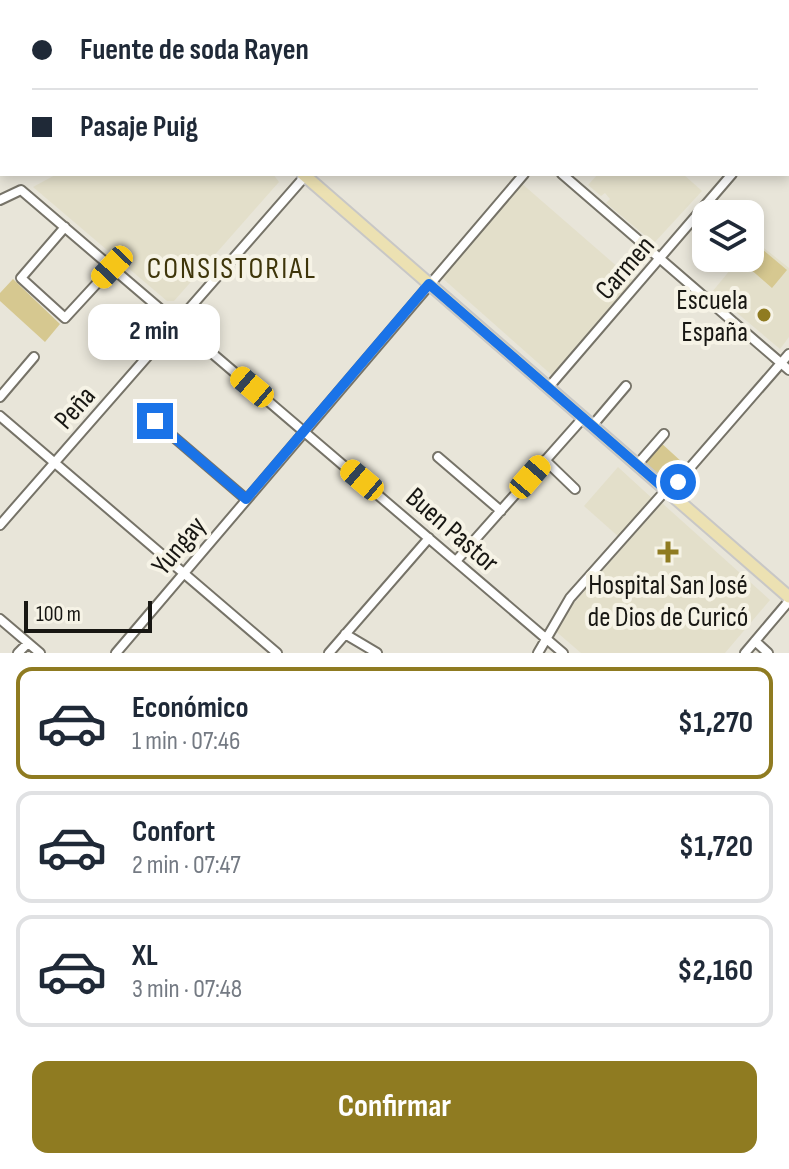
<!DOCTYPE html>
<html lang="es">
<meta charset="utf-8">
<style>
:root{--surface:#fff;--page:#f2f2f3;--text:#1f2937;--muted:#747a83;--line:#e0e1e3;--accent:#8f7b21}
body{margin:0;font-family:"Sofia Sans Condensed",sans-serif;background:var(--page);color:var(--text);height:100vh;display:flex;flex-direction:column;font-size:30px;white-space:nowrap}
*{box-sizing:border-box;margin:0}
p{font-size:26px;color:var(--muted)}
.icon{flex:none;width:44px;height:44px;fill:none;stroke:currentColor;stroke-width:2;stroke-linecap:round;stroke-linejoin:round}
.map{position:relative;height:653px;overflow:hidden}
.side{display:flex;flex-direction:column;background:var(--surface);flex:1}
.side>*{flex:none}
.banner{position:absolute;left:0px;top:0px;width:790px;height:176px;box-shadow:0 4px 12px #0003;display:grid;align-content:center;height:176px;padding:0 32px;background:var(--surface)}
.buttons{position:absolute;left:692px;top:200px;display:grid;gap:16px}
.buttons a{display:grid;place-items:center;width:72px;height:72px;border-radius:16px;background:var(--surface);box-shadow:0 4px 12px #0003;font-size:40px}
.scale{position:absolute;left:24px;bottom:20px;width:128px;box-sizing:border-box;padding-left:8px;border:4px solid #181713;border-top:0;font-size:22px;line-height:28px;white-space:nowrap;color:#181713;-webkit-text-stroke:6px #f6f3e6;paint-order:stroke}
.end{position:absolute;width:36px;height:36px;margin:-18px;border:10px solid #1a73e8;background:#fff;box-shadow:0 0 0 4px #fff}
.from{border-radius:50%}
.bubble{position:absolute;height:56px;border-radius:16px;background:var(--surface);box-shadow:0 4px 12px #0003;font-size:26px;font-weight:700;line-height:56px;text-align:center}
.car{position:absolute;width:24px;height:48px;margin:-24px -12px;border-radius:10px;box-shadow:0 0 6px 2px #0007;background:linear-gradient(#f5c518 24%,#345 0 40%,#f5c518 0 76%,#345 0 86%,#f5c518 0)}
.banner b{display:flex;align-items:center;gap:28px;height:76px;font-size:30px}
.banner b+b{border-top:2px solid var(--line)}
.banner i{width:20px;height:20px;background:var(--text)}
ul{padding:14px 0 0;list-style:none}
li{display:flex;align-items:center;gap:24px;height:112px;margin:0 16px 12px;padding:0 16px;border:4px solid var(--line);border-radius:16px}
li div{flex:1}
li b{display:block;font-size:30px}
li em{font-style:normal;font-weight:700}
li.current{border-color:var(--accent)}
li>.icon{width:72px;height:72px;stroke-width:1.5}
.button{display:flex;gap:16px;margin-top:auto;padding:16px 32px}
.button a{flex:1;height:92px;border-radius:16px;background:var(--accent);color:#fff;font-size:32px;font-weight:700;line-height:92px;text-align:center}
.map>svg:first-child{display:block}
.built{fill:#e3dfca}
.green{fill:#d6c890}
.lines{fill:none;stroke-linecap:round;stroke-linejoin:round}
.minor-casing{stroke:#767368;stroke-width:12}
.major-casing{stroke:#c8c7c6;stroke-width:15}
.minor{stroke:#fff;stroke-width:8}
.major{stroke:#ece1b2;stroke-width:11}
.route{stroke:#1a73e8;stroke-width:10}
.poi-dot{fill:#8f7b21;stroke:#f6f3e6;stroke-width:3}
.labels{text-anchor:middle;stroke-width:8;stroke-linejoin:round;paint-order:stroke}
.street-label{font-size:28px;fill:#181713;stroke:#f6f3e6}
.poi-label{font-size:28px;fill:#181713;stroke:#f6f3e6;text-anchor:end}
.neighbourhood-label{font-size:30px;letter-spacing:2px;fill:#3e350a;stroke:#f6f3e6}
</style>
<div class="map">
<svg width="789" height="653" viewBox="0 0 789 653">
<rect width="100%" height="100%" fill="#e8e5d9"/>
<path class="built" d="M57,174H273L279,182L174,301H167L33,187Z
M598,174H683L702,191L654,243L606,203L610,199L605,193L601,196L588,185Z
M520,182L635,282L554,377L440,276Z
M754,240L789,268V337L780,349L712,292L740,258H750V245Z
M618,467L654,500L620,538L584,506Z
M662,503L770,600L725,653H581L552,628Z"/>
<path class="green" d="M756,244L787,270L772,288L741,261L750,258Z
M13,279L60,324L45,342L0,301V293Z
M660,442L683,463L665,482L642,462Z"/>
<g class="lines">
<g class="minor-casing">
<path id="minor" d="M220,0L222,2
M361,0L364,2
M607,0L610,2
M245,2L247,0
M457,2L458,0
M671,2L673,0
M788,109L789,108
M788,156L789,157
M562,174L789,370
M0,200L21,190L563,653
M65,227L21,278L65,318L112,267
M548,388L732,174
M0,397L34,357
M0,416L277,653
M155,421L246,499
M592,426L626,386
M438,457L501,511
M545,460L575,489
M637,465L664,434
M0,525L307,174
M456,561L583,418
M0,619L40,653
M345,634L377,653
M755,641L768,653
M18,653L28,643
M116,653L524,174
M329,653L429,538
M538,653L570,598L666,490L675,485L789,354
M745,653L789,601"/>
</g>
<g class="major-casing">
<path id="major" d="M103,0L106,2
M16,2L17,0
M0,19L2,17
M303,174L789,597"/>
</g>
<use href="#minor" class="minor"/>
<use href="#major" class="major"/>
</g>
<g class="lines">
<path class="route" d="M155,421L246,499L429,284L666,490L678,482"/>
</g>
<g class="poi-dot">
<circle cx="764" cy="315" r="8"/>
<path d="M664 540h8v8h8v8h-8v8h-8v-8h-8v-8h8z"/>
</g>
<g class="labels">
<g class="street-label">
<text transform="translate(624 267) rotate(-49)" y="10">Carmen</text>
<text transform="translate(74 407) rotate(-49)" y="10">Peña</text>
<text transform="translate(453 529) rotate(41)" y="10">Buen Pastor</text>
<text transform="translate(178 545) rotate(-50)" y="10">Yungay</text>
</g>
<g class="poi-label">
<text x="748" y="309">Escuela<tspan x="748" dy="32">España</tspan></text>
<text x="668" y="594" text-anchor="middle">Hospital San José<tspan x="668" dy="32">de Dios de Curicó</tspan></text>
</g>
<g class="neighbourhood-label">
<text x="232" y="278">CONSISTORIAL</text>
</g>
</g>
</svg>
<div class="buttons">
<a><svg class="icon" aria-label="layers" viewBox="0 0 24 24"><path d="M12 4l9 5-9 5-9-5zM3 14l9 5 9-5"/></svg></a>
</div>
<div class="scale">100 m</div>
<i class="end from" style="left:678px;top:482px"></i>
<i class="end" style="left:155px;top:421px"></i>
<div class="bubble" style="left:88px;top:304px;width:132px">2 min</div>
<i class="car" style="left:112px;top:267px;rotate:223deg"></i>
<i class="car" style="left:252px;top:387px;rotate:310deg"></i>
<i class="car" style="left:530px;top:477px;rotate:41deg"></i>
<i class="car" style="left:362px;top:480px;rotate:310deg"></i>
<div class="banner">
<b><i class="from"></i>Fuente de soda Rayen</b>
<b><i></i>Pasaje Puig</b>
</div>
</div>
<section class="side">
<ul>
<li class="current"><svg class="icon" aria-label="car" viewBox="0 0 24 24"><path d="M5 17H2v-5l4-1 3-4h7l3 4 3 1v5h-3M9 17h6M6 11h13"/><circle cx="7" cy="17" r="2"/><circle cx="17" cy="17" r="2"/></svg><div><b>Económico</b><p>1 min · 07:46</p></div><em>$1,270</em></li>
<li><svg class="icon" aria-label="car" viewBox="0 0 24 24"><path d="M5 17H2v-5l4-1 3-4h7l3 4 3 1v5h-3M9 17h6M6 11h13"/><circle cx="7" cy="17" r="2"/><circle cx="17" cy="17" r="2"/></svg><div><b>Confort</b><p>2 min · 07:47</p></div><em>$1,720</em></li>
<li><svg class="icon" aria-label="car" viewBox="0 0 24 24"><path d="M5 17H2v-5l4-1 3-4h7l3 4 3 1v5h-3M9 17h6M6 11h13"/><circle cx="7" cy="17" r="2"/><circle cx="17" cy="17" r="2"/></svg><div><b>XL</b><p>3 min · 07:48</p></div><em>$2,160</em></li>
</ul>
<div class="button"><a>Confirmar</a></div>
</section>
